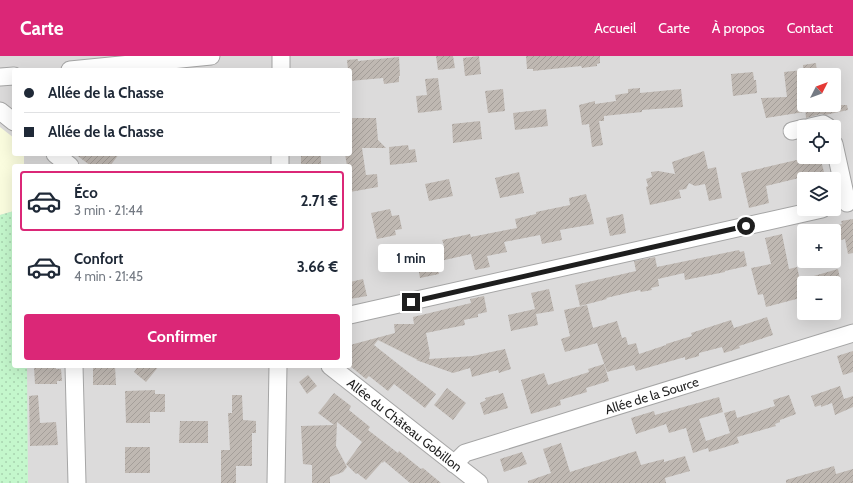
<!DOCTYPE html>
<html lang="fr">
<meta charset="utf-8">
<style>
:root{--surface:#fff;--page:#f2f2f3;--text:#1f2937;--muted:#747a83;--line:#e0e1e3;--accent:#db2777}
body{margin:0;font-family:Cabin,sans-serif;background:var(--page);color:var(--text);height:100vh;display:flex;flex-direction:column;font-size:15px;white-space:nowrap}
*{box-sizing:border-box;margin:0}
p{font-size:13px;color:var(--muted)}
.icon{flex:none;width:22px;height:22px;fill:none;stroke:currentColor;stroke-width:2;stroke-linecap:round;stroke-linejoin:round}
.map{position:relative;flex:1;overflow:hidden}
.details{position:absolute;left:12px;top:108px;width:340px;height:204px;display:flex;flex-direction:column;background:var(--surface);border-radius:4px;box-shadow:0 4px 16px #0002}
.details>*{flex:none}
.top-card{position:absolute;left:12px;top:12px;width:340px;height:88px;border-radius:4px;box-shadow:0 4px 16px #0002;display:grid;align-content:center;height:88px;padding:0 12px;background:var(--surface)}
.needle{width:26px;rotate:48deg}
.controls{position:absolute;left:797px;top:12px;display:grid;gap:8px}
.controls a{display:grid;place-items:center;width:44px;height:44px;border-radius:4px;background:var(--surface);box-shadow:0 4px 16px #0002;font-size:20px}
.end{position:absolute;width:18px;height:18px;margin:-9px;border:5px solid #1e1e1e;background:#fff;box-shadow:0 0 0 2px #fff}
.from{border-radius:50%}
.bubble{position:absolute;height:28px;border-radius:4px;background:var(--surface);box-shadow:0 4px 16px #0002;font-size:13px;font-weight:800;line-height:28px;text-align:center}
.top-card b{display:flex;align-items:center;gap:14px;height:38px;font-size:15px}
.top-card b+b{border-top:1px solid var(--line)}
.top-card i{width:10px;height:10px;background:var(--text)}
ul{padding:7px 0 0;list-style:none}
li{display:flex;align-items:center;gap:12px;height:60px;margin:0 8px 6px;padding:0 4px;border:2px solid transparent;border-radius:4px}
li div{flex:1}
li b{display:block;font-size:15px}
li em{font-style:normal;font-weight:800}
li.active{border-color:var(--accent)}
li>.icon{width:36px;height:36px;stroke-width:1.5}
.action{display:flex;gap:8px;margin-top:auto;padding:8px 12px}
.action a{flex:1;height:46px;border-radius:4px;background:var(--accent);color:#fff;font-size:16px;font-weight:800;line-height:46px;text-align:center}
header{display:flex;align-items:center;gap:24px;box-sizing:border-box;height:56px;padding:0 20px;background:var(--accent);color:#fff}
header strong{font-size:19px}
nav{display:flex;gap:22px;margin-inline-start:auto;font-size:14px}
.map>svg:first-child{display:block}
.residential{fill:#dcdbdb;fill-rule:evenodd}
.education{fill:#fbfddf}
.park{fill:url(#park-dots)}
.building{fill:url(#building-hatch)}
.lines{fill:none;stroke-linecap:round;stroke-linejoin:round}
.minor-casing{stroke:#a5a5a5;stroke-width:19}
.minor{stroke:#fff;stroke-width:17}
.route{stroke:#1e1e1e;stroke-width:5}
.labels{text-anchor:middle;stroke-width:4;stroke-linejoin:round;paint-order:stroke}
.street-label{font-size:13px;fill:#1e1e1e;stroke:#fff}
</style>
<header>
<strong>Carte</strong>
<nav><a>Accueil</a><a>Carte</a><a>À propos</a><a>Contact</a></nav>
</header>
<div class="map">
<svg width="853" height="427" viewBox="0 0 853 427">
<defs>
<pattern id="park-dots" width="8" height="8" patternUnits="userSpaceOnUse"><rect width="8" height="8" fill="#c4f7cc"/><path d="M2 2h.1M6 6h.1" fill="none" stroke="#a8d3af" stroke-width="1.8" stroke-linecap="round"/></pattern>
<pattern id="building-hatch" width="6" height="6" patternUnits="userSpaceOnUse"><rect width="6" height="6" fill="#bfb8b2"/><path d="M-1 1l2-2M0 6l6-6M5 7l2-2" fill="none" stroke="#a49e99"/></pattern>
</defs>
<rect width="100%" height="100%" fill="#efece5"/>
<path class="residential" d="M0,0H853V427H0ZM14,14H350V98H14ZM804,19H834V49H804ZM804,71H834V101H804ZM14,110H350V310H14ZM804,123H834V153H804ZM804,175H834V205H804ZM804,227H834V257H804Z"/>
<path class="education" d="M0,71L14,82V98H24V110H14V155L0,159Z"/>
<path class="park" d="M14,155V310H27L28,427H0V159Z"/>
<path class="building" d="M436,0H453L455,12L438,14Z
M479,0L481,18L465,20L463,2Z
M526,0H600V7L597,8V10L582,12L581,10L533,15V13H527Z
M399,1L400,20H399V26L384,28L383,22L350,25V14H348L347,4L358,3V5Z
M816,7L817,19L804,18V56L766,62L761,42L787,41L784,16L803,14V9Z
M753,16L754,24H756L757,37L733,40L731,18Z
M438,22L442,54L418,57L416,40L427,39L425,23Z
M640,32V37L681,33L683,51L642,54V56L604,60V65H599L603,89L592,91L589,68L582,69L579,49L595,45V48L616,45L615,39L628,37V33Z
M503,33L505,55L488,57L485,35Z
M805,49H847L848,54L825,59L821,58L806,62Z
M546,53L548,70L515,74L513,57Z
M350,62H376L378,84L386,92H362L366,119L377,118L378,131L350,136V110H347L345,98H350Z
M480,65L482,83L453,87L452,68Z
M408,89L409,94L415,93L417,106L390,109L389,91Z
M704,95L708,113L716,111L722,142L709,145L705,128L695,130L689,127L686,133L679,134L681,142L650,149L646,131L648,130L646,123L652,121L651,116L658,115L675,118L672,106Z
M75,98H119L110,110H91Z
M301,98H321V110H301Z
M800,101H820L824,116L766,130L769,147L749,152L741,117L801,103Z
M519,116L524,137L500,142L495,122Z
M449,123L453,140L429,145L425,128Z
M586,138L588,146H589L594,168L560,174L562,184L542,188L540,179L504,186L507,196L487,200L490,211L475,214L471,198L436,206L439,218L420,222L416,200L427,198L426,193L444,189L442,184L470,178L471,181L517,172L515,163L536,158V156L570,149L569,142Z
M390,153L392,160L399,159L402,173L395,174L396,179L377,183L371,157Z
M623,158L626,177L610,180L606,162Z
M853,163V197L848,198L845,183L834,186V170L842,168L841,165Z
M782,178L789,213L797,211L800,224L838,213L841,227H804V241L766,251L763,238L758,239L751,212L771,208L765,182Z
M739,194L740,196L744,195L747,210L725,215V216L685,224L684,217L658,223L659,230L651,232L652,234L641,236L640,234L606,242L607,243L580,250L575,229L636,215L634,205L655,201L657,211Z
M363,223L367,240L350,243V226Z
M549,233L554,255L536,258L538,269L511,275L508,259L535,253L531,237Z
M484,240L487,256L478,258V261L464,264L465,269L426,277L430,298L429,303L473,300L505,293L511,313L499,317L498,314L472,321L470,312L453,317L416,304H418L378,284L374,289L436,338L425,352L394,328L388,335L369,320L366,323L350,310V289L395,277L394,268H414L413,261L471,247L470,243Z
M587,249L593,272L617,265L622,282L626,281L628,289L636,287L639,298L666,289V288L692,280L691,277L731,264L734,272L767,261L773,279L739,290L740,292L724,297L722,291L699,297V300L685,304V301L636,315L634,309L607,316L597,287L565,296L561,283L570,280L564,254Z
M853,295V316L843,319L837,300Z
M604,308L609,325L586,332L587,336L560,344L561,349L531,358L521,324L544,317L548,329L589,316L588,313Z
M56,310V313H61L62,325H57V328H35L34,311Z
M93,310H115L116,329H93Z
M138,310H159L146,326L134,316Z
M308,319L317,330L307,338L299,326Z
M840,330L844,343L853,340V351L835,359L832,347L821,351V349L815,351L811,340Z
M447,332L466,347L453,364L434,349Z
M155,334V338H165V356H150V367H126L125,335Z
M334,337L351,350L349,354L370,371L368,374L398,397L399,395L421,413L423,412L441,427H410L384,405L383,407L382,406L366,424L357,417L356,418L346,408L362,386L337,366L336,390L347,411L343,416L330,421V427H312V409L303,408L301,370L334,369L318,357Z
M503,337L508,352L484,359L480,347L486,344L485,342Z
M38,339L40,367L56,366L58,389L30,390L29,340Z
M232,339H242L243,364L256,365V377H252V410H236V427H221V394H230L228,357H232Z
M789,339L796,358L780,364V366L775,368L776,370L737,381L739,387L709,396L708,392L693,397L686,372L669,377L666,368L636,378L631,362L654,355L655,359L719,341L723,356L699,363L706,385L730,377L724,357L735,354L737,362L775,350L773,344Z
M180,365H208V387H179Z
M561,387L570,416L636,395L641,409L664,403V406L685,400L690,415L665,422L666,427H528V425L551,417L543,393Z
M125,391H150V417H125Z
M522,396L527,408L504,416L500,403Z
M834,410L836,418L853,413V427H786V424Z"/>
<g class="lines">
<g class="minor-casing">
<g id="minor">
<path d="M70,14L211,0"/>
<path d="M281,14V0"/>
<path d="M0,21L14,20"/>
<path d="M0,55L14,66"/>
<path d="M810,71L823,68L828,71"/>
<path d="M792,75L804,72"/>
<path d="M834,88L847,147"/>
<path d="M55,98L70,110"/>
<path d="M280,110V98"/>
<path d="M350,259L822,153"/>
<path d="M74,310L77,427"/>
<path id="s1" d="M330,310L479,427"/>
<path id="s2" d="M454,408L465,397L853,277"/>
<path d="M276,427L278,310"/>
</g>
</g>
<use href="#minor" class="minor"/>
</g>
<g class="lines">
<path class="route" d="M411,246L746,170"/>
</g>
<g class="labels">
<g class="street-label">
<text dy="5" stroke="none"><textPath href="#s2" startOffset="211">Allée de la Source</textPath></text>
<text dy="5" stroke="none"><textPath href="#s1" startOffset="95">Allée du Château Gobillon</textPath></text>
</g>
</g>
</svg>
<div class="controls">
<a><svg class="needle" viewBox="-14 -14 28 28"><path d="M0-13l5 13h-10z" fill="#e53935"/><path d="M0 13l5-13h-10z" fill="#747a83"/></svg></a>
<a><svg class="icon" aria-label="locate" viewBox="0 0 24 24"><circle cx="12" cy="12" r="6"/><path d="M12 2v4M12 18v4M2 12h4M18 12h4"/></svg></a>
<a><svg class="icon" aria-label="layers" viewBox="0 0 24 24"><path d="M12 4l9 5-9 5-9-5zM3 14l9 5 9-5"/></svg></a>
<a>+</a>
<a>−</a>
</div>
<i class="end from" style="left:746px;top:170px"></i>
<i class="end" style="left:411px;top:246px"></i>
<div class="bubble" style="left:378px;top:188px;width:66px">1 min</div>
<div class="top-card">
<b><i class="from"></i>Allée de la Chasse</b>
<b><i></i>Allée de la Chasse</b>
</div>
<section class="details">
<ul>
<li class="active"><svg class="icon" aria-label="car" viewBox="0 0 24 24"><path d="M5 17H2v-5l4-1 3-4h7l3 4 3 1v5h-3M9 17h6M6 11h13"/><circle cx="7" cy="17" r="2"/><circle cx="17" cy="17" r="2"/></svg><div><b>Éco</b><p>3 min · 21:44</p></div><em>2.71 €</em></li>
<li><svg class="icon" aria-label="car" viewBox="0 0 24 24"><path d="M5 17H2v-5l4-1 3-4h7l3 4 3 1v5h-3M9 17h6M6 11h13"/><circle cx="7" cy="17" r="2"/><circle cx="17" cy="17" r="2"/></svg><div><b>Confort</b><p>4 min · 21:45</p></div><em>3.66 €</em></li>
</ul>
<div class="action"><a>Confirmer</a></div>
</section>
</div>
